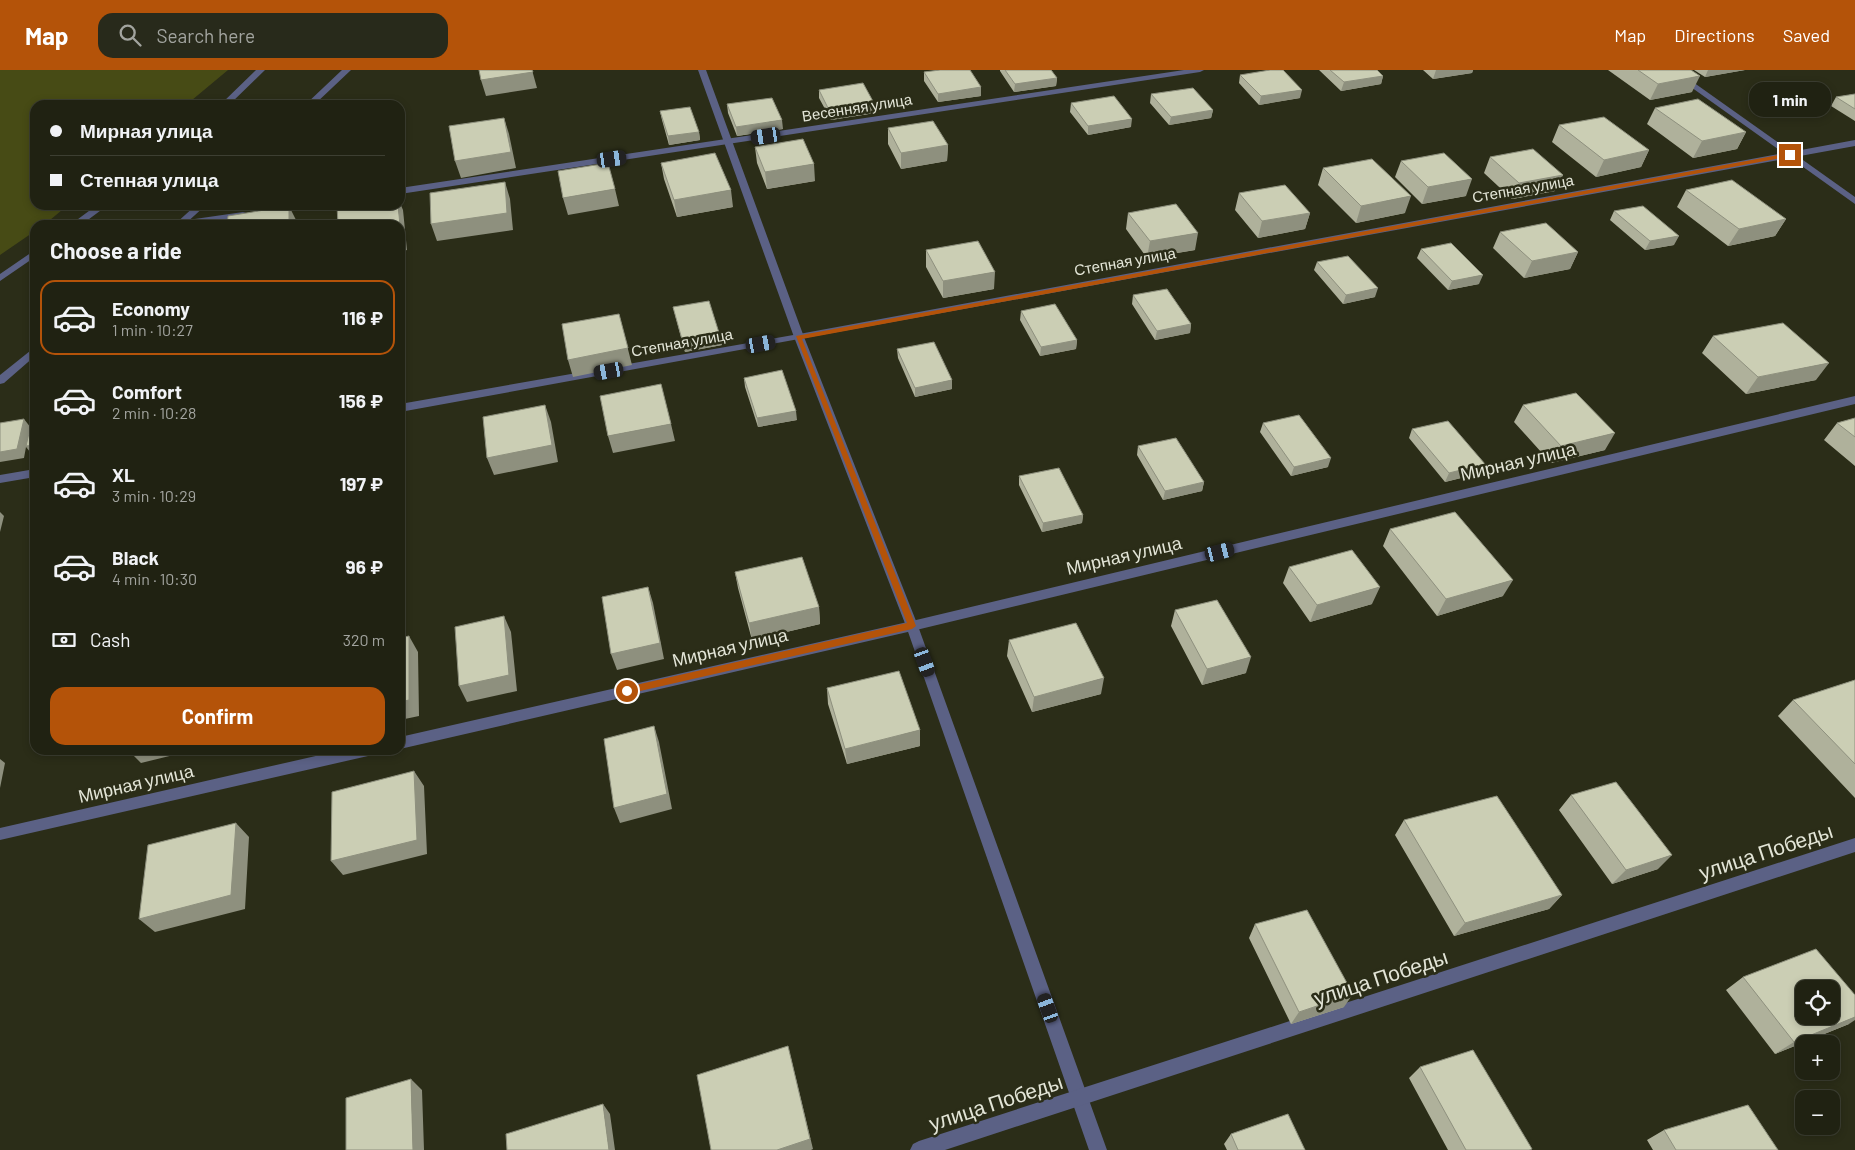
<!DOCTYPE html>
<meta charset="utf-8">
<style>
:root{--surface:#202212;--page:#282a1b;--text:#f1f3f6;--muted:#a2a49f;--line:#3d3f32;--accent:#b45309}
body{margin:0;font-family:Barlow,sans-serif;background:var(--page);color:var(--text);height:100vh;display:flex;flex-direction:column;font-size:19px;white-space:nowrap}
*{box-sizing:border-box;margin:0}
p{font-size:16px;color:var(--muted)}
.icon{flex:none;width:28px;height:28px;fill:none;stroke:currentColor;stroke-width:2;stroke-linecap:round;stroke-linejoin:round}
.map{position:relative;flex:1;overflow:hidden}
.details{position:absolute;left:30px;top:150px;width:375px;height:535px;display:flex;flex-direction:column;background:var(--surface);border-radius:15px;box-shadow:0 2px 8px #0003,0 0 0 1px var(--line)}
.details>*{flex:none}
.top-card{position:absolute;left:30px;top:30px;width:375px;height:110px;border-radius:15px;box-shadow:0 2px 8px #0003,0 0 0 1px var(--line);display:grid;align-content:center;height:110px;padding:0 20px;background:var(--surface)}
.fabs{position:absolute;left:1795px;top:910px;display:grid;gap:10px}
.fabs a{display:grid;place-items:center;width:45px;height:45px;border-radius:10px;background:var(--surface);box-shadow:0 2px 8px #0003,0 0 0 1px var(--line);font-size:25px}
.end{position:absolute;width:22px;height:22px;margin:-11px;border:6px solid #b45309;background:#fff;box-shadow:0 0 0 2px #fff}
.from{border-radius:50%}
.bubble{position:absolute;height:35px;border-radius:15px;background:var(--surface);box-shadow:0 2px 8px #0003,0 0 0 1px var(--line);font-size:16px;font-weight:700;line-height:35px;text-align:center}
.car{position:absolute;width:15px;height:30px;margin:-15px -8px;border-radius:6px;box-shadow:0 0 4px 1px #0007;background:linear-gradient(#222 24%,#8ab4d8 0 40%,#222 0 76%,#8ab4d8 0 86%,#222 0)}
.top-card b{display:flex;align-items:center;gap:18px;height:48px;font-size:19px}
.top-card b+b{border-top:1px solid var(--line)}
.top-card i{width:12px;height:12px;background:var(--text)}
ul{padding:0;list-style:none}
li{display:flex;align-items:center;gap:15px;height:75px;margin:0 10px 8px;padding:0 10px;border:2px solid transparent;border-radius:15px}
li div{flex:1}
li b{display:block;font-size:19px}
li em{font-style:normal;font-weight:700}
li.current{border-color:var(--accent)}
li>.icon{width:45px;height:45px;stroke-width:1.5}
h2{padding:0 20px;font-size:22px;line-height:60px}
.pay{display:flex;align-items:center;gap:12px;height:55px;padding:0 20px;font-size:19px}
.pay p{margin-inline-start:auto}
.action{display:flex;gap:10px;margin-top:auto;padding:10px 20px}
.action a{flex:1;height:58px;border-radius:15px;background:var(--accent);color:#fff;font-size:20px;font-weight:700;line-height:58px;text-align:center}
header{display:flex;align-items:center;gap:30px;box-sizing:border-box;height:70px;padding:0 25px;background:var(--accent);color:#fff}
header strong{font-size:24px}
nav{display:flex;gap:28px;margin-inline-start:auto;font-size:18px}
.search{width:350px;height:45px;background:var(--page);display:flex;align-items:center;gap:12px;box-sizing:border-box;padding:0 18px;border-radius:15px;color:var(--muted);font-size:19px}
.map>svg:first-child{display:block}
.green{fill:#474b15}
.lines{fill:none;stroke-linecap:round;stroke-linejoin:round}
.lane{fill:#5b6185;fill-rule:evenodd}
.street{fill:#5b6185;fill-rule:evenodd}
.wall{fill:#afb19b}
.shaded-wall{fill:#8e907e}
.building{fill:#cbceb4;stroke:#8e907e;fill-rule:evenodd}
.route{fill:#b45309}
.labels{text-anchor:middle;stroke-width:5;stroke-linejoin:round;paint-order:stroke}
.far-street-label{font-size:15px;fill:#e3e5d7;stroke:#2b2d18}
.street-label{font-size:18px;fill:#e3e5d7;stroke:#2b2d18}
.near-street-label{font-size:21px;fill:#e3e5d7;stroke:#2b2d18}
</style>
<header>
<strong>Map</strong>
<div class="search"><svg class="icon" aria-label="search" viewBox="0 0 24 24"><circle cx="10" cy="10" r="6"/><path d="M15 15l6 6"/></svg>Search here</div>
<nav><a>Map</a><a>Directions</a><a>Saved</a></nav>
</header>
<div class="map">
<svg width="1855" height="1080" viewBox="0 0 1855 1080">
<rect width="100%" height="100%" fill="#2b2d18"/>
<path class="green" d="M0,0H228L186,35H35V135H68L44,155H35V161L0,185Z"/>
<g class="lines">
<path class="lane" d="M256,0H265L229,35H220Z
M342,0H351L314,35H305Z
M698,0H706L804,267L918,556L1107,1080H1089L906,556L794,267Z
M1667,0H1676L1855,127V134Z
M97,135H108L81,155H70Z
M196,135H206L184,155H174Z
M35,180V187L0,211V204Z
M35,277V286L4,313L0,314V305Z"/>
<path class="street" d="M1184,0H1204L1200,2L400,124V118Z
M1855,70V76L400,342V334L799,264Z
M290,135H312L307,138L275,143L270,140Z
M243,142L246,143V147L193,155L176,154L181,151Z
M1855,326V334L912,561L400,679V667L912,551Z
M35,399V407L0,413V405Z
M342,680H375L373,684L368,686L0,770V758Z
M1855,768V782L945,1080H910L913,1074L919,1071Z"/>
</g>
<path class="wall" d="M1000,0H1051L1057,8L1056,16L1014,22L1000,1Z
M1319,0H1377L1383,6L1381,14L1341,21Z
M1423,0H1473L1472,3L1433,9Z
M1608,0H1691L1692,22L1650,30Z
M1694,0H1745L1705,7Z
M924,2L981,17V26L938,32L924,11Z
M1240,5L1300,28L1259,35L1239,13Z
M819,20L875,43L831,50L819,28Z
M1151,24L1213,40L1211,48L1169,55L1150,33Z
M1855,24V51L1831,36L1836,27Z
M1071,33L1131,57L1088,65L1070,42Z
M727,34L783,59L737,66L728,43Z
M1655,38L1746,62L1737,79L1693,88L1647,54Z
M660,41L699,62L700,70L669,75L662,50Z
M1559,55L1649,80L1641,97L1596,107L1552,72Z
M888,58L948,75L947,91L901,99L888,74Z
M755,77L815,111L767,119L757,93Z
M1490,87L1563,105L1555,121L1512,129L1484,103Z
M1401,91L1466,126L1422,134L1395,107Z
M661,93L733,137L677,147L664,109Z
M1323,98L1405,143L1356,153L1318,115Z
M1686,120L1786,149L1775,166L1728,176L1677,137Z
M1239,123L1310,143L1305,159L1258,168L1235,140Z
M1614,141L1674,175L1645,180L1610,150Z
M1128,143L1195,180L1147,188L1126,159Z
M1500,162L1578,182L1570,199L1524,208L1493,178Z
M1421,179L1479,214L1448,220L1417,188Z
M926,180L994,219L943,228L926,197Z
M1317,192L1375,227L1343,234L1314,200Z
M1133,225L1191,254L1190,263L1155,270L1132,234Z
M673,237L722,275L685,282Z
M1021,241L1077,270L1076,279L1040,286L1020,250Z
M1713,266L1816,310L1746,324L1702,283Z
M897,279L952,319L915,327L898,288Z
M744,308L797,350L758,357L745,317Z
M1523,335L1605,380L1551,393L1514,352Z
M1855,348V396L1824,370L1837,353Z
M1263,353L1328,397L1291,406L1260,362Z
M1412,359L1485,394L1481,403L1445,412L1409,368Z
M1138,376L1204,412L1202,421L1163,430L1137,385Z
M1019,406L1083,445L1082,453L1042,462L1019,415Z
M1390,459L1503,526L1437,546L1383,476Z
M1289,497L1372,534L1310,552L1283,513Z
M735,502L819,537L820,554L752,570L738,518Z
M1175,540L1246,603L1202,615L1171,556Z
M1009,570L1101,624L1032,642L1007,586Z
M1855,610V728L1778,646L1793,630Z
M827,618L920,676L847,694L828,634Z
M1571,725L1658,799L1612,814L1559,740Z
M1404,750L1562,825L1549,839L1454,866L1395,765Z
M1255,854L1344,937L1291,954L1249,868Z
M1743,907L1849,954L1775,984L1726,920Z
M1420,997L1531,1080H1448L1409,1008Z
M1664,1060L1778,1080H1653L1647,1070Z
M1231,1064L1305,1080H1227L1224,1074Z"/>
<path class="shaded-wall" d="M532,0L537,18L486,26L481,10Z
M1436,0H1473L1472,3L1433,9Z
M1708,0H1745L1705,7Z
M1383,6L1381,14L1341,21L1344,12Z
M1700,6L1692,22L1650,30L1658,14Z
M1057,8L1056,16L1014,22L1015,14Z
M981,17V26L938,32V24Z
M1302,20L1300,28L1259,35L1261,26Z
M875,35V43L831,50L830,42Z
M1213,40L1211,48L1169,55L1171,47Z
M504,48L509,64L516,98L461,108L455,91Z
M1132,49L1131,57L1088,65V56Z
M782,50L783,59L737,66L736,57Z
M699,62L700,70L669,75L668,66Z
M1746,62L1737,79L1693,88L1702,71Z
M948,75L947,91L901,99V83Z
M1649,80L1641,97L1596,107L1604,90Z
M814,94L815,111L767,119L765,102Z
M1563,105L1555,121L1512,129L1519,113Z
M1472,109L1466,126L1422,134L1428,117Z
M505,112L510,129L513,160L437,171L431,154Z
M615,119L619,136L568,145L563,128Z
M731,120L733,137L677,147L674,130Z
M1411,126L1405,143L1356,153L1361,136Z
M400,133L403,140L407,180L400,182V163L398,135H400Z
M289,136L297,152V155H289Z
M1310,143L1305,159L1258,168L1262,151Z
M1786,149L1775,166L1728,176L1739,159Z
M1198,163L1195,180L1147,188L1150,171Z
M1679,166L1674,175L1645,180L1650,171Z
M1578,182L1570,199L1524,208L1532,191Z
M995,202L994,219L943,228V211Z
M1483,205L1479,214L1448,220L1452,211Z
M1378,218L1375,227L1343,234L1346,225Z
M619,244L632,295L573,307L568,290Z
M1191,254L1190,263L1155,270L1157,261Z
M720,266L722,275L685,282L683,273Z
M1077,270L1076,279L1040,286L1041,277Z
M1829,293L1816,310L1746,324L1758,307Z
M952,310V319L915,327V318Z
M545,335L551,352L558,392L494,405L487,388Z
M796,341L797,350L758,357L757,348Z
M24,349L31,358L35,375V388L26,377L24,388L0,392V382Z
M671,354L675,371L613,383L608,366Z
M1615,363L1605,380L1551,393L1561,376Z
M1331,388L1328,397L1291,406L1294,397Z
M1485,394L1481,403L1445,412L1449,403Z
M1204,412L1202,421L1163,430L1165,421Z
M0,442L4,446L0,462Z
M1083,445L1082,453L1042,462L1043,453Z
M1513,510L1503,526L1437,546L1446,529Z
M648,517L653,533L664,589L617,600L611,584Z
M1380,517L1372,534L1310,552L1317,535Z
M819,537L820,554L752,570L749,553Z
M504,546L511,562L517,621L467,632L459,616Z
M409,566L418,582L419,646L400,650V632Z
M1251,587L1246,603L1202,615L1207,599Z
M1104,608L1101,624L1032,642L1034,627Z
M654,656L659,672L672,739L620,753L614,738Z
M920,660V676L847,694L845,679Z
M128,680H194L141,693Z
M0,689L5,693L0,718Z
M414,701L424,716L427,784L343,805L331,791Z
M236,753L249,767L245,839L155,862L139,849Z
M1672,785L1658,799L1612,814L1626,800Z
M1562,825L1549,839L1454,866L1465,853Z
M1353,924L1344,937L1291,954L1299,942Z
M1855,947V950L1849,954L1775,984L1794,972Z
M791,988L813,1079L811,1080H777Z
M411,1009L422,1020L424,1080H413Z
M603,1034L610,1044L615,1080H609Z"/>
<path class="building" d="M479,0H532L533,2L481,10Z
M940,0H970L981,17L938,24L924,2Z
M1005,0H1051L1057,8L1015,14Z
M1270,0H1283L1302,20L1261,26L1240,5Z
M1330,0H1377L1383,6L1344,12Z
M1638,0H1691L1700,6L1658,14Z
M863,13L875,35L830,42L819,20Z
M1193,18L1213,40L1171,47L1151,24Z
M1855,24V39L1836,27Z
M1114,26L1132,49L1088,56L1071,33Z
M772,28L782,50L736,57L727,34Z
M1698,29L1746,62L1702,71L1655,38Z
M690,37L699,62L668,66L660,41Z
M1604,47L1649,80L1604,90L1559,55Z
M504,48L511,82L455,91L449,56Z
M933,51L948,75L901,83L888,58Z
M803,69L814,94L765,102L755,77Z
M1533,79L1563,105L1519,113L1490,87Z
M715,83L731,120L674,130L661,93Z
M1444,83L1472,109L1428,117L1401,91Z
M1372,89L1411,126L1361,136L1323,98Z
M608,93L615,119L563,128L558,101Z
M1732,110L1786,149L1739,159L1686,120Z
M505,112L507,143L431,154L430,123Z
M1285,115L1310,143L1262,151L1239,123Z
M1176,134L1198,163L1150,171L1128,143Z
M337,135H398L400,155H338Z
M289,136V155H227L228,146Z
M1643,136L1679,166L1650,171L1614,141Z
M1546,153L1578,182L1532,191L1500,162Z
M978,171L995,202L943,211L926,180Z
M1451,173L1483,205L1452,211L1421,179Z
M1348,186L1378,218L1346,225L1317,192Z
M1167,219L1191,254L1157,261L1133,225Z
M709,231L720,266L683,273L673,237Z
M1055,234L1077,270L1041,277L1021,241Z
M619,244L628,278L568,290L562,254Z
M1783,253L1829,293L1758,307L1713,266Z
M934,272L952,310L915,318L897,279Z
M782,300L796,341L757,348L744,308Z
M661,314L671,354L608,366L600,326Z
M1576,323L1615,363L1561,376L1523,335Z
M545,335L552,375L487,388L483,347Z
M35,338V375L26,376Z
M1299,345L1331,388L1294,397L1263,353Z
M1855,348V367L1837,353Z
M24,349L17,379L0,382V353Z
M1448,351L1485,394L1449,403L1412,359Z
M1176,368L1204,412L1165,421L1138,376Z
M1059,398L1083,445L1043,453L1019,406Z
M1455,442L1513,510L1446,529L1390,459Z
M1352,480L1380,517L1317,535L1289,497Z
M802,487L819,537L749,553L735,502Z
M648,517L660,573L611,584L602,527Z
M1217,530L1251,587L1207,599L1175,540Z
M504,546L509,605L459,616L455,557Z
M1076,553L1104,608L1034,627L1009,570Z
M409,566V630L400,632V568Z
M899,601L920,660L845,679L827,618Z
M1855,610V694L1793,630Z
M654,656L667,724L614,738L604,669Z
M414,701L417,770L331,791L332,722Z
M1616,712L1672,785L1626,800L1571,725Z
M1497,726L1562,825L1465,853L1404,750Z
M236,753L231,825L139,849L148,775Z
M1307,840L1353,924L1299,942L1255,854Z
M1816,879L1855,925V947L1794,972L1743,907ZM1804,919H1831V946H1804Z
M788,976L810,1069L777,1080H711L697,1005Z
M1473,980L1532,1079L1529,1080H1466L1420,997Z
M411,1009L413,1080H346V1028Z
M603,1034L609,1080H507L506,1064Z
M1748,1035L1778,1080H1676L1664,1060Z
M1288,1044L1305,1080H1238L1231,1064Z"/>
<path class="route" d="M1790,83L1792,86L802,269L916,556L912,559L627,624L623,621L627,617L907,553L796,266Z"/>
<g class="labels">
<g class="far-street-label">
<text transform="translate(857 38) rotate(-9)" y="5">Весенняя улица</text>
<text transform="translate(1523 119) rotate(-10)" y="5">Степная улица</text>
<text transform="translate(1125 192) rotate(-10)" y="5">Степная улица</text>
<text transform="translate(682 273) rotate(-10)" y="5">Степная улица</text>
</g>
<g class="street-label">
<text transform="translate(1518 392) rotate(-13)" y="6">Мирная улица</text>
<text transform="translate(1124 486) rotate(-13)" y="6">Мирная улица</text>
<text transform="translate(730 578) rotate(-13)" y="6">Мирная улица</text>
<text transform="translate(136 714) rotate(-13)" y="6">Мирная улица</text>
</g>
<g class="near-street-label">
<text transform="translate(1766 782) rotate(-18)" y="7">улица Победы</text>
<text transform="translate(1381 908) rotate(-18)" y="7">улица Победы</text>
<text transform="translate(996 1033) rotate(-18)" y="7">улица Победы</text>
</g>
</g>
</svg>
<div class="fabs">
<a><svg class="icon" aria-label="locate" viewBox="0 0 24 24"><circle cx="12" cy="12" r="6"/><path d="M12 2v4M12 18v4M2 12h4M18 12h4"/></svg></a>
<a>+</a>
<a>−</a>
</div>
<i class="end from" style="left:627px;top:621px"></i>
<i class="end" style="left:1790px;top:85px"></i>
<div class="bubble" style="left:1749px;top:12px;width:82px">1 min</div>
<i class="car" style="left:766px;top:66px;rotate:261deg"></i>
<i class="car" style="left:612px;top:89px;rotate:82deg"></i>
<i class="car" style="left:761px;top:274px;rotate:80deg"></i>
<i class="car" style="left:609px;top:301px;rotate:260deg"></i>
<i class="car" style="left:1220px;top:482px;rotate:76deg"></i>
<i class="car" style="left:925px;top:592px;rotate:160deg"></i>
<i class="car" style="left:1048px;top:938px;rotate:340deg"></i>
<div class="top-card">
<b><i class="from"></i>Мирная улица</b>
<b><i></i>Степная улица</b>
</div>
<section class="details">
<h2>Choose a ride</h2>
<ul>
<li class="current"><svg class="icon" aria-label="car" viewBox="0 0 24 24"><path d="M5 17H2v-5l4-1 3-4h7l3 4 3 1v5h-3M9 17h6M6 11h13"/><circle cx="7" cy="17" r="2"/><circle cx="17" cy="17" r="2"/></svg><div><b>Economy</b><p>1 min · 10:27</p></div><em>116 ₽</em></li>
<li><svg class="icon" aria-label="car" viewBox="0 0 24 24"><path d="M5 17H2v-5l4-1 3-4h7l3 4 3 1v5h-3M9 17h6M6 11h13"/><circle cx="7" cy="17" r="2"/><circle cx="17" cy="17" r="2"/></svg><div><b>Comfort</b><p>2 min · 10:28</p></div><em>156 ₽</em></li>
<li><svg class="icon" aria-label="car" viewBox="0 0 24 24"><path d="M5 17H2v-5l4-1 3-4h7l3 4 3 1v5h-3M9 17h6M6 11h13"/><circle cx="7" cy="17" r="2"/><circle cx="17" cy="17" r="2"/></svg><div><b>XL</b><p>3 min · 10:29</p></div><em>197 ₽</em></li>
<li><svg class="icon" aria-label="car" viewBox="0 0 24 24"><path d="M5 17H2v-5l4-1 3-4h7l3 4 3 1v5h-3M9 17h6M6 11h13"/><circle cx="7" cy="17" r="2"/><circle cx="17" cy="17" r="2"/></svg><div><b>Black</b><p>4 min · 10:30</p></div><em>96 ₽</em></li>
</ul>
<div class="pay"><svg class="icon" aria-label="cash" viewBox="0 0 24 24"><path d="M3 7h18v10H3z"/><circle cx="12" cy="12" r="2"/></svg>Cash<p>320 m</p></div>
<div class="action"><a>Confirm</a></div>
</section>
</div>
